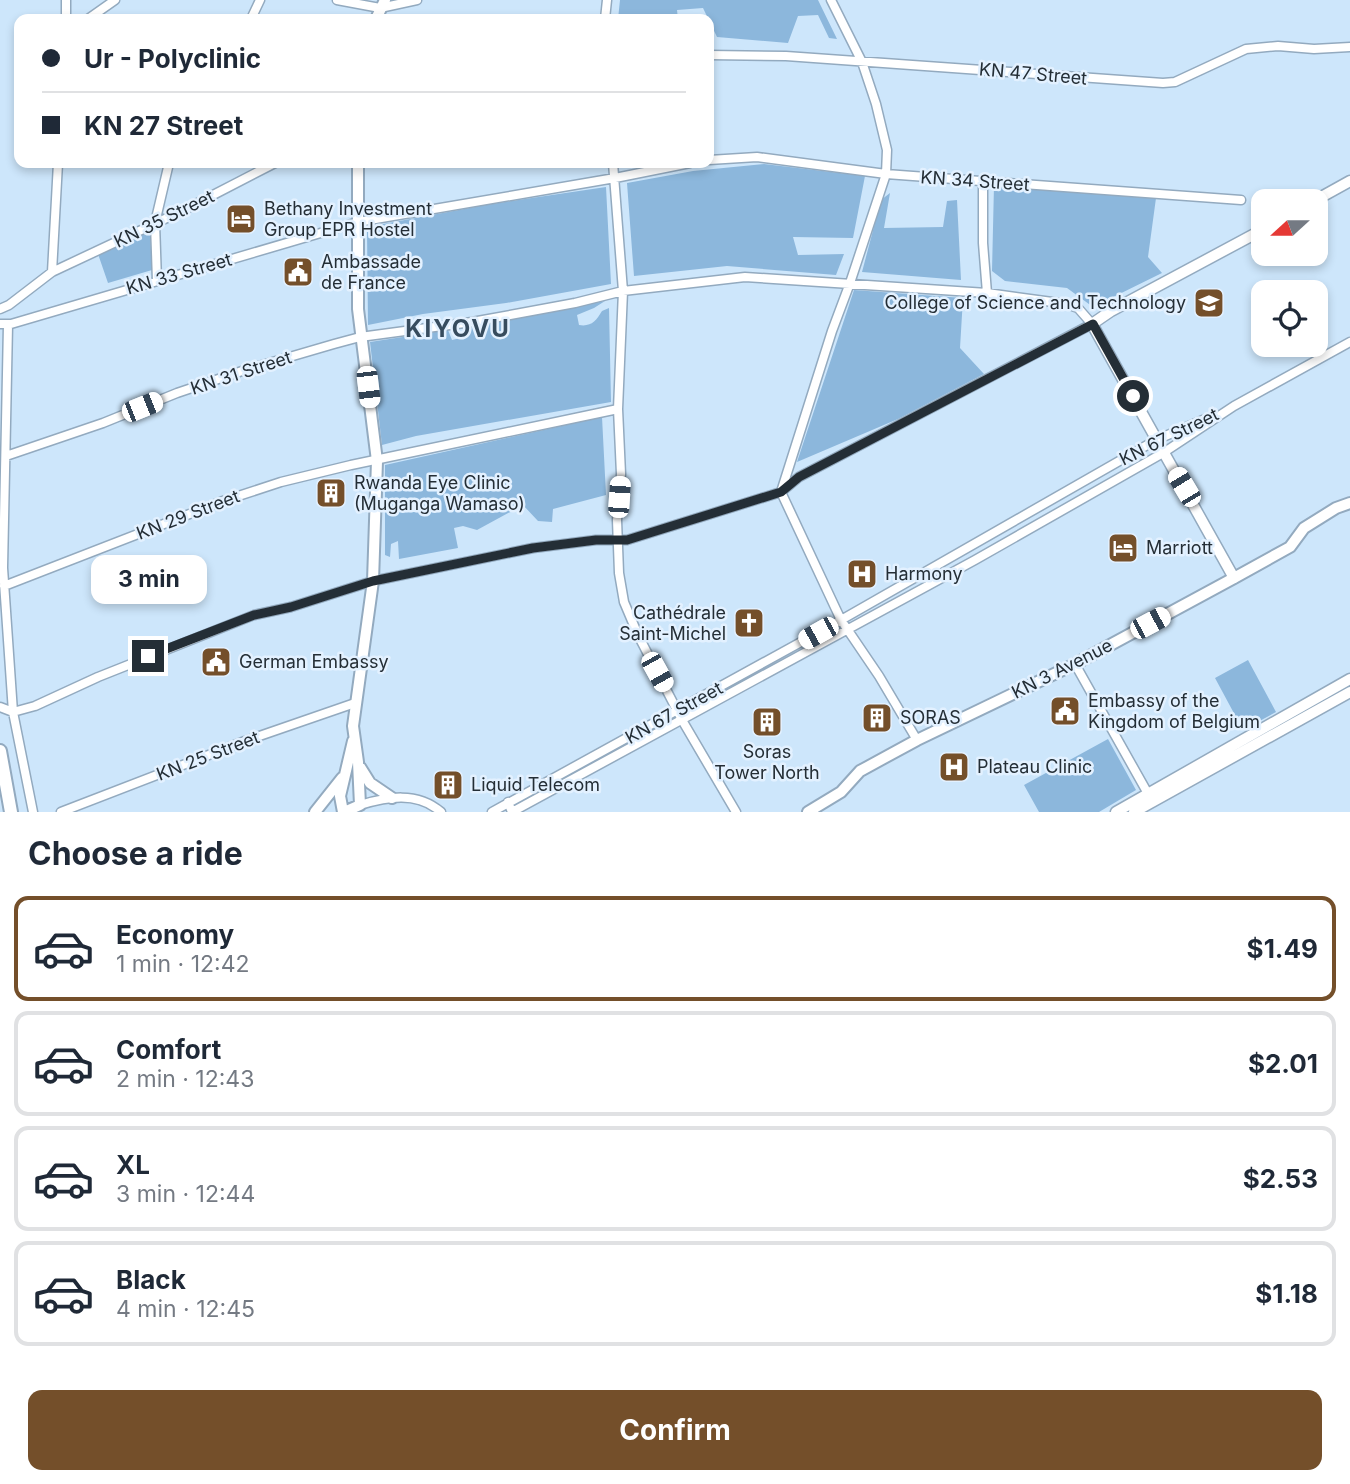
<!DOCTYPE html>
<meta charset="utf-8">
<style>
:root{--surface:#fff;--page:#f6f6f7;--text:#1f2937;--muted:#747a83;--line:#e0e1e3;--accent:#744f2a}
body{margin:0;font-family:Inter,sans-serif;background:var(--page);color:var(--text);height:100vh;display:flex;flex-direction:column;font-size:26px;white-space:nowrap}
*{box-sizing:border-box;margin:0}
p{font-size:23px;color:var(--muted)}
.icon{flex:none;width:38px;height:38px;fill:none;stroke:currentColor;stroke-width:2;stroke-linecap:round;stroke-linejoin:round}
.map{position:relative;height:812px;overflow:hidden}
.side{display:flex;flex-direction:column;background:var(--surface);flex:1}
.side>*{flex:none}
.top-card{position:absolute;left:14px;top:14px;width:700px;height:154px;border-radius:14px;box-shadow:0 4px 10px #0003;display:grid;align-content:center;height:154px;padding:0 28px;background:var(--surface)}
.needle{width:46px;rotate:249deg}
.buttons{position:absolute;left:1251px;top:189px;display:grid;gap:14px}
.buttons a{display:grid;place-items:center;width:77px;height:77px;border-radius:14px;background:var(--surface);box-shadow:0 4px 10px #0003;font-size:35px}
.end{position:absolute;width:32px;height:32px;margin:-16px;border:9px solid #242e36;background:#fff;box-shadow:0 0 0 4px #fff}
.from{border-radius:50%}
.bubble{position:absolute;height:49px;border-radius:14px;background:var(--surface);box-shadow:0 4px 10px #0003;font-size:23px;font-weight:700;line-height:49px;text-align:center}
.car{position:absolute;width:21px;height:42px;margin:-21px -10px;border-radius:9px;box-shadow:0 0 5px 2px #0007;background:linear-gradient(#fff 24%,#345 0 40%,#fff 0 76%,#345 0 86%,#fff 0)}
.top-card b{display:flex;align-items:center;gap:24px;height:66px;font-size:26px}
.top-card b+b{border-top:2px solid var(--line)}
.top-card i{width:18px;height:18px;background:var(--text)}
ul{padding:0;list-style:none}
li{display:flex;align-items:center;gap:21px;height:105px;margin:0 14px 10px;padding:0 14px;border:4px solid var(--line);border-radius:14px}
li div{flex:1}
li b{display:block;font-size:26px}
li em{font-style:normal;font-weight:700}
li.active{border-color:var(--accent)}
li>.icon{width:63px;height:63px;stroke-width:1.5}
h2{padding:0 28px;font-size:32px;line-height:84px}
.button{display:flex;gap:14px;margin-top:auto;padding:14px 28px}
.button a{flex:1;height:80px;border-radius:14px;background:var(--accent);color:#fff;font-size:28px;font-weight:700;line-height:80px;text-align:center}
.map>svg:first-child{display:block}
.green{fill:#8cb7dc}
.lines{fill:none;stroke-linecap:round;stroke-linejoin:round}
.minor-casing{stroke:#93aabf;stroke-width:11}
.tertiary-casing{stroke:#93aabf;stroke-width:13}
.secondary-casing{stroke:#93aabf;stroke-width:14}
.trunk-casing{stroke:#93aabf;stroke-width:16}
.minor{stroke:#fff;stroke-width:8}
.tertiary{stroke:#fff;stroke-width:10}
.secondary{stroke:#fff;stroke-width:10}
.trunk{stroke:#fff;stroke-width:12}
.route{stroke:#242e36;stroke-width:9}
.labels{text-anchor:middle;stroke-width:5;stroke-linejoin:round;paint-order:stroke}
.street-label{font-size:18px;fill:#242e36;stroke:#e3f1ff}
.poi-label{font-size:18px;fill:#242e36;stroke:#e3f1ff;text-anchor:start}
.district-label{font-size:24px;font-weight:bold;letter-spacing:2px;fill:#374c5e;stroke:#e3f1ff}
</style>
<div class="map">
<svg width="1350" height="812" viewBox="0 0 1350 812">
<rect width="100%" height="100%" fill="#cde6fb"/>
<path class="green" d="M620,0H818L837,39L829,38L818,15L798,16L788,43L717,37L703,8L677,10L678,19H618Z
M764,164L865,176L853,238L793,237L798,255L844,254L836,275L727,266L634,276L627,183L693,171Z
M994,185L1156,198L1148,257L1162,273L1093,307L1067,288L1005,281L992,271Z
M606,187L611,284L506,303L423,314L368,325L367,227L491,204Z
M890,193L884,228L943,227L947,201L957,200L961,280L862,272L881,200Z
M150,229L152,270L108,283L98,254Z
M854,290L963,298L960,348L984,374L898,419L797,462Z
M605,301L594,308L577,315L579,325C591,327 596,321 602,311L609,308L611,402L416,436L382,445L370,342L448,330L452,340L465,337L466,326Z
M602,417L606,495L553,509L552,522L538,521L523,505L477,530L463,526L454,528L458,548L399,559L398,541L391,544L390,557L385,555V465Z
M1248,660L1276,712L1243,730L1215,678Z
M1108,739L1136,790L1099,812H1039L1024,785Z"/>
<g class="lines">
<g class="minor-casing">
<path id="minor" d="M337,0L380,8L417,0
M831,0L862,62L876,104L887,150L886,174L850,283L832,331L781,492L841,620L879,676L917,740
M66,19V0
M88,19L115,0
M251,19L260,0
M605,19L607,0
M709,55L786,56L1163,83L1175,82L1246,49L1278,46L1314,49L1350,47
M709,160L757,157L886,174L1241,200
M613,163L623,291L618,409L621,474L617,520L619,573L624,602L638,635L682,720L736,812
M983,181V243L987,293
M52,272L58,163
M157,281L155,223L169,163
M0,309L9,305L52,272L186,209L275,163
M0,324H11L358,222L615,178L690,163
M8,325L3,568L13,712L33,812
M4,586L223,501L281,482L351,465L618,409
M1075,664L1151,799
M0,707L13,712L35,706L98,677L254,615L291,607L373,581L533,548L596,540H627L781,492L799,477L1092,324L1078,308L1067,304L987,293L745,277L623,291L575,303L472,322L360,337L334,344L245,370L177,393L103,423L6,456
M508,802L512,812L975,560L1163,453L1234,406L1350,342
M360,805C387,797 417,791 441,812
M61,812L245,741L355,703
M492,812L841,620L1156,440L1212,416"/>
</g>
<g class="tertiary-casing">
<path id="tertiary" d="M1314,201L1350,181
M1234,578L1092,324L1111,311L1264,229
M1116,812L1350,679
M1134,812L1350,692"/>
</g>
<g class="secondary-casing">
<path id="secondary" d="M376,19L385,0
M360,767L370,783L392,798
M315,812L342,778
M343,812L340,796L353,741
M344,812L360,805L358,762L353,726L373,581L377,461L358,309V163
M808,812L841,792L860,771L917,740L1075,664L1234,578L1290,547L1304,528L1336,508L1350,503"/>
</g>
<g class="trunk-casing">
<path id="trunk" d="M0,751L11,812"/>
</g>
<use href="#minor" class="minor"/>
<use href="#tertiary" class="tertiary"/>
<use href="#secondary" class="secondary"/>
<use href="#trunk" class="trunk"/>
</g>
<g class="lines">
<path class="route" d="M148,656L254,615L291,607L373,581L533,548L596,540H627L781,492L799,477L1093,324L1133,396"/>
</g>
<defs>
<g id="hotel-square" transform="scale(1.575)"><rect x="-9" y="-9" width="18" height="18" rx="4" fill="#744f2a" stroke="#e3f1ff"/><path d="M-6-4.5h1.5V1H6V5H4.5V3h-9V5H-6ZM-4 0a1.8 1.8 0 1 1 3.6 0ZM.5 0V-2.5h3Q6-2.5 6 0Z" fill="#fff"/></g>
<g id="civic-square" transform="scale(1.575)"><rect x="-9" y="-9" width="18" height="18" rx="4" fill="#744f2a" stroke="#e3f1ff"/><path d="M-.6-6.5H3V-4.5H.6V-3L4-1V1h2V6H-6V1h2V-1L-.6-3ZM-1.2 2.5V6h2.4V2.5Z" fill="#fff"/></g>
<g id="university-square" transform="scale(1.575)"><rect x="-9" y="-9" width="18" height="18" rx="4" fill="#744f2a" stroke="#e3f1ff"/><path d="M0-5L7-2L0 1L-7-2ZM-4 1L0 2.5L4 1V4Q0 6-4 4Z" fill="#fff"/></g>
<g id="building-square" transform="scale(1.575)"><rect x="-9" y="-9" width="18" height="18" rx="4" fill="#744f2a" stroke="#e3f1ff"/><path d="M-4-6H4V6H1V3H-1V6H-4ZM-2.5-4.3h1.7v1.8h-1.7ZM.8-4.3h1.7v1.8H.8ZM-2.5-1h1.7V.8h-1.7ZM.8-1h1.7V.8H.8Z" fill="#fff"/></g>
<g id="hospital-square" transform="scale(1.575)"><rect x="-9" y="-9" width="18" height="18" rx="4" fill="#744f2a" stroke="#e3f1ff"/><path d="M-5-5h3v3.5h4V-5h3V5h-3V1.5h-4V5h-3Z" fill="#fff"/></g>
<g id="church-square" transform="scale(1.575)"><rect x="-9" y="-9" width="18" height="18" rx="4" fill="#744f2a" stroke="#e3f1ff"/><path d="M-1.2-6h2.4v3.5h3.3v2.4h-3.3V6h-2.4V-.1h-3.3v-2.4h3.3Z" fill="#fff"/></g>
</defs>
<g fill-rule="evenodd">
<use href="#hotel-square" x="241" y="219"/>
<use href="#civic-square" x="298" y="272"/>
<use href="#university-square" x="1209" y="303"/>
<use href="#building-square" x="331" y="493"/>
<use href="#hotel-square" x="1123" y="548"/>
<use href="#hospital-square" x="862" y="574"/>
<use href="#church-square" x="749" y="623"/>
<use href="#civic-square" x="216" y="662"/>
<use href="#civic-square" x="1065" y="711"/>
<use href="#building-square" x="877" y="718"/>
<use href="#building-square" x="767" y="722"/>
<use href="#hospital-square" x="954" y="767"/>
<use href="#building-square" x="448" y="785"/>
</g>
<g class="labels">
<g class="street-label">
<text transform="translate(1033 74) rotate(5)" y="6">KN 47 Street</text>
<text transform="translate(975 181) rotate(4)" y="6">KN 34 Street</text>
<text transform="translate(164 219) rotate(-26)" y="6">KN 35 Street</text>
<text transform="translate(179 274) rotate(-16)" y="6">KN 33 Street</text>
<text transform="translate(241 373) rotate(-18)" y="6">KN 31 Street</text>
<text transform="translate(1169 437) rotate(-26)" y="6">KN 67 Street</text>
<text transform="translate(188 515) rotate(-21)" y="6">KN 29 Street</text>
<text transform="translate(1062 669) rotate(-27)" y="6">KN 3 Avenue</text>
<text transform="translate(674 713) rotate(-29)" y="6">KN 67 Street</text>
<text transform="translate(208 756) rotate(-21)" y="6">KN 25 Street</text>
</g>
<g class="poi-label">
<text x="264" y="215">Bethany Investment<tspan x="264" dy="21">Group EPR Hostel</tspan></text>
<text x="321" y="268">Ambassade<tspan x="321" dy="21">de France</tspan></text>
<text x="1186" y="309" text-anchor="end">College of Science and Technology</text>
<text x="354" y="489">Rwanda Eye Clinic<tspan x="354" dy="21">(Muganga Wamaso)</tspan></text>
<text x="1146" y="554">Marriott</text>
<text x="885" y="580">Harmony</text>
<text x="726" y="619" text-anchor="end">Cathédrale<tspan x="726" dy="21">Saint-Michel</tspan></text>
<text x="239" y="668">German Embassy</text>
<text x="1088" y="707">Embassy of the<tspan x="1088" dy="21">Kingdom of Belgium</tspan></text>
<text x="900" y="724">SORAS</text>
<text x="767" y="758" text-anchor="middle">Soras<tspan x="767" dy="21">Tower North</tspan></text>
<text x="977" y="773">Plateau Clinic</text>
<text x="471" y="791">Liquid Telecom</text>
</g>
<g class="district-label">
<text x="458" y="337">KIYOVU</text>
</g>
</g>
</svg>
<div class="buttons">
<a><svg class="needle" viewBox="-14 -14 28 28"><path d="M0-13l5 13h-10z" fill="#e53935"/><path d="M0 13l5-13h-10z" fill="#747a83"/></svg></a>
<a><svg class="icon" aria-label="locate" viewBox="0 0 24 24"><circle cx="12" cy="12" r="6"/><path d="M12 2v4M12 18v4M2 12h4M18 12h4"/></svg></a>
</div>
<i class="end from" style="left:1133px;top:396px"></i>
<i class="end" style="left:148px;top:656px"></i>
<div class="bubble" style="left:91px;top:555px;width:116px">3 min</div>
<i class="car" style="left:368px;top:387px;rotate:173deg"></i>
<i class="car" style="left:142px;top:407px;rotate:68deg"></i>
<i class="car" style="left:1184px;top:487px;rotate:329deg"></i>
<i class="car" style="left:619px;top:497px;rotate:4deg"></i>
<i class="car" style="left:1150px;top:623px;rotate:62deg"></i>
<i class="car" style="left:818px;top:633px;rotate:241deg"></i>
<i class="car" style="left:657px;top:672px;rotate:151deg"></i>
<div class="top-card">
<b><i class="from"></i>Ur - Polyclinic</b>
<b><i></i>KN 27 Street</b>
</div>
</div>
<section class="side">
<h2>Choose a ride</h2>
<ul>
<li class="active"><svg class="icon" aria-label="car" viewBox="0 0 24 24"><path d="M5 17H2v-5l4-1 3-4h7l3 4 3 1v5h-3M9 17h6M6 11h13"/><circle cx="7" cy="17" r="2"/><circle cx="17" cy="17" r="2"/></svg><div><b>Economy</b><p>1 min · 12:42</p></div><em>$1.49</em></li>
<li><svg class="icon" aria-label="car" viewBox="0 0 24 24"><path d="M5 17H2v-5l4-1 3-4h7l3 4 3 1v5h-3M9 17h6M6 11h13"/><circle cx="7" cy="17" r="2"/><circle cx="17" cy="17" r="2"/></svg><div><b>Comfort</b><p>2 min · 12:43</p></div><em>$2.01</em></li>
<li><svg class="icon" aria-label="car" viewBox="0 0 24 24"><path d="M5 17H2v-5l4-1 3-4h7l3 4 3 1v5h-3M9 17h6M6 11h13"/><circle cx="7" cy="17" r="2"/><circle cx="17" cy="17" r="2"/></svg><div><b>XL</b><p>3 min · 12:44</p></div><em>$2.53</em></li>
<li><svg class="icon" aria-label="car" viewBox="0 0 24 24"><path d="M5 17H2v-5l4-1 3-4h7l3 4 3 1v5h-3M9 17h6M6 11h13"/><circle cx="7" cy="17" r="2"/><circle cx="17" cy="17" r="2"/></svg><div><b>Black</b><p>4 min · 12:45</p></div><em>$1.18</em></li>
</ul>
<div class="button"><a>Confirm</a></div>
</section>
